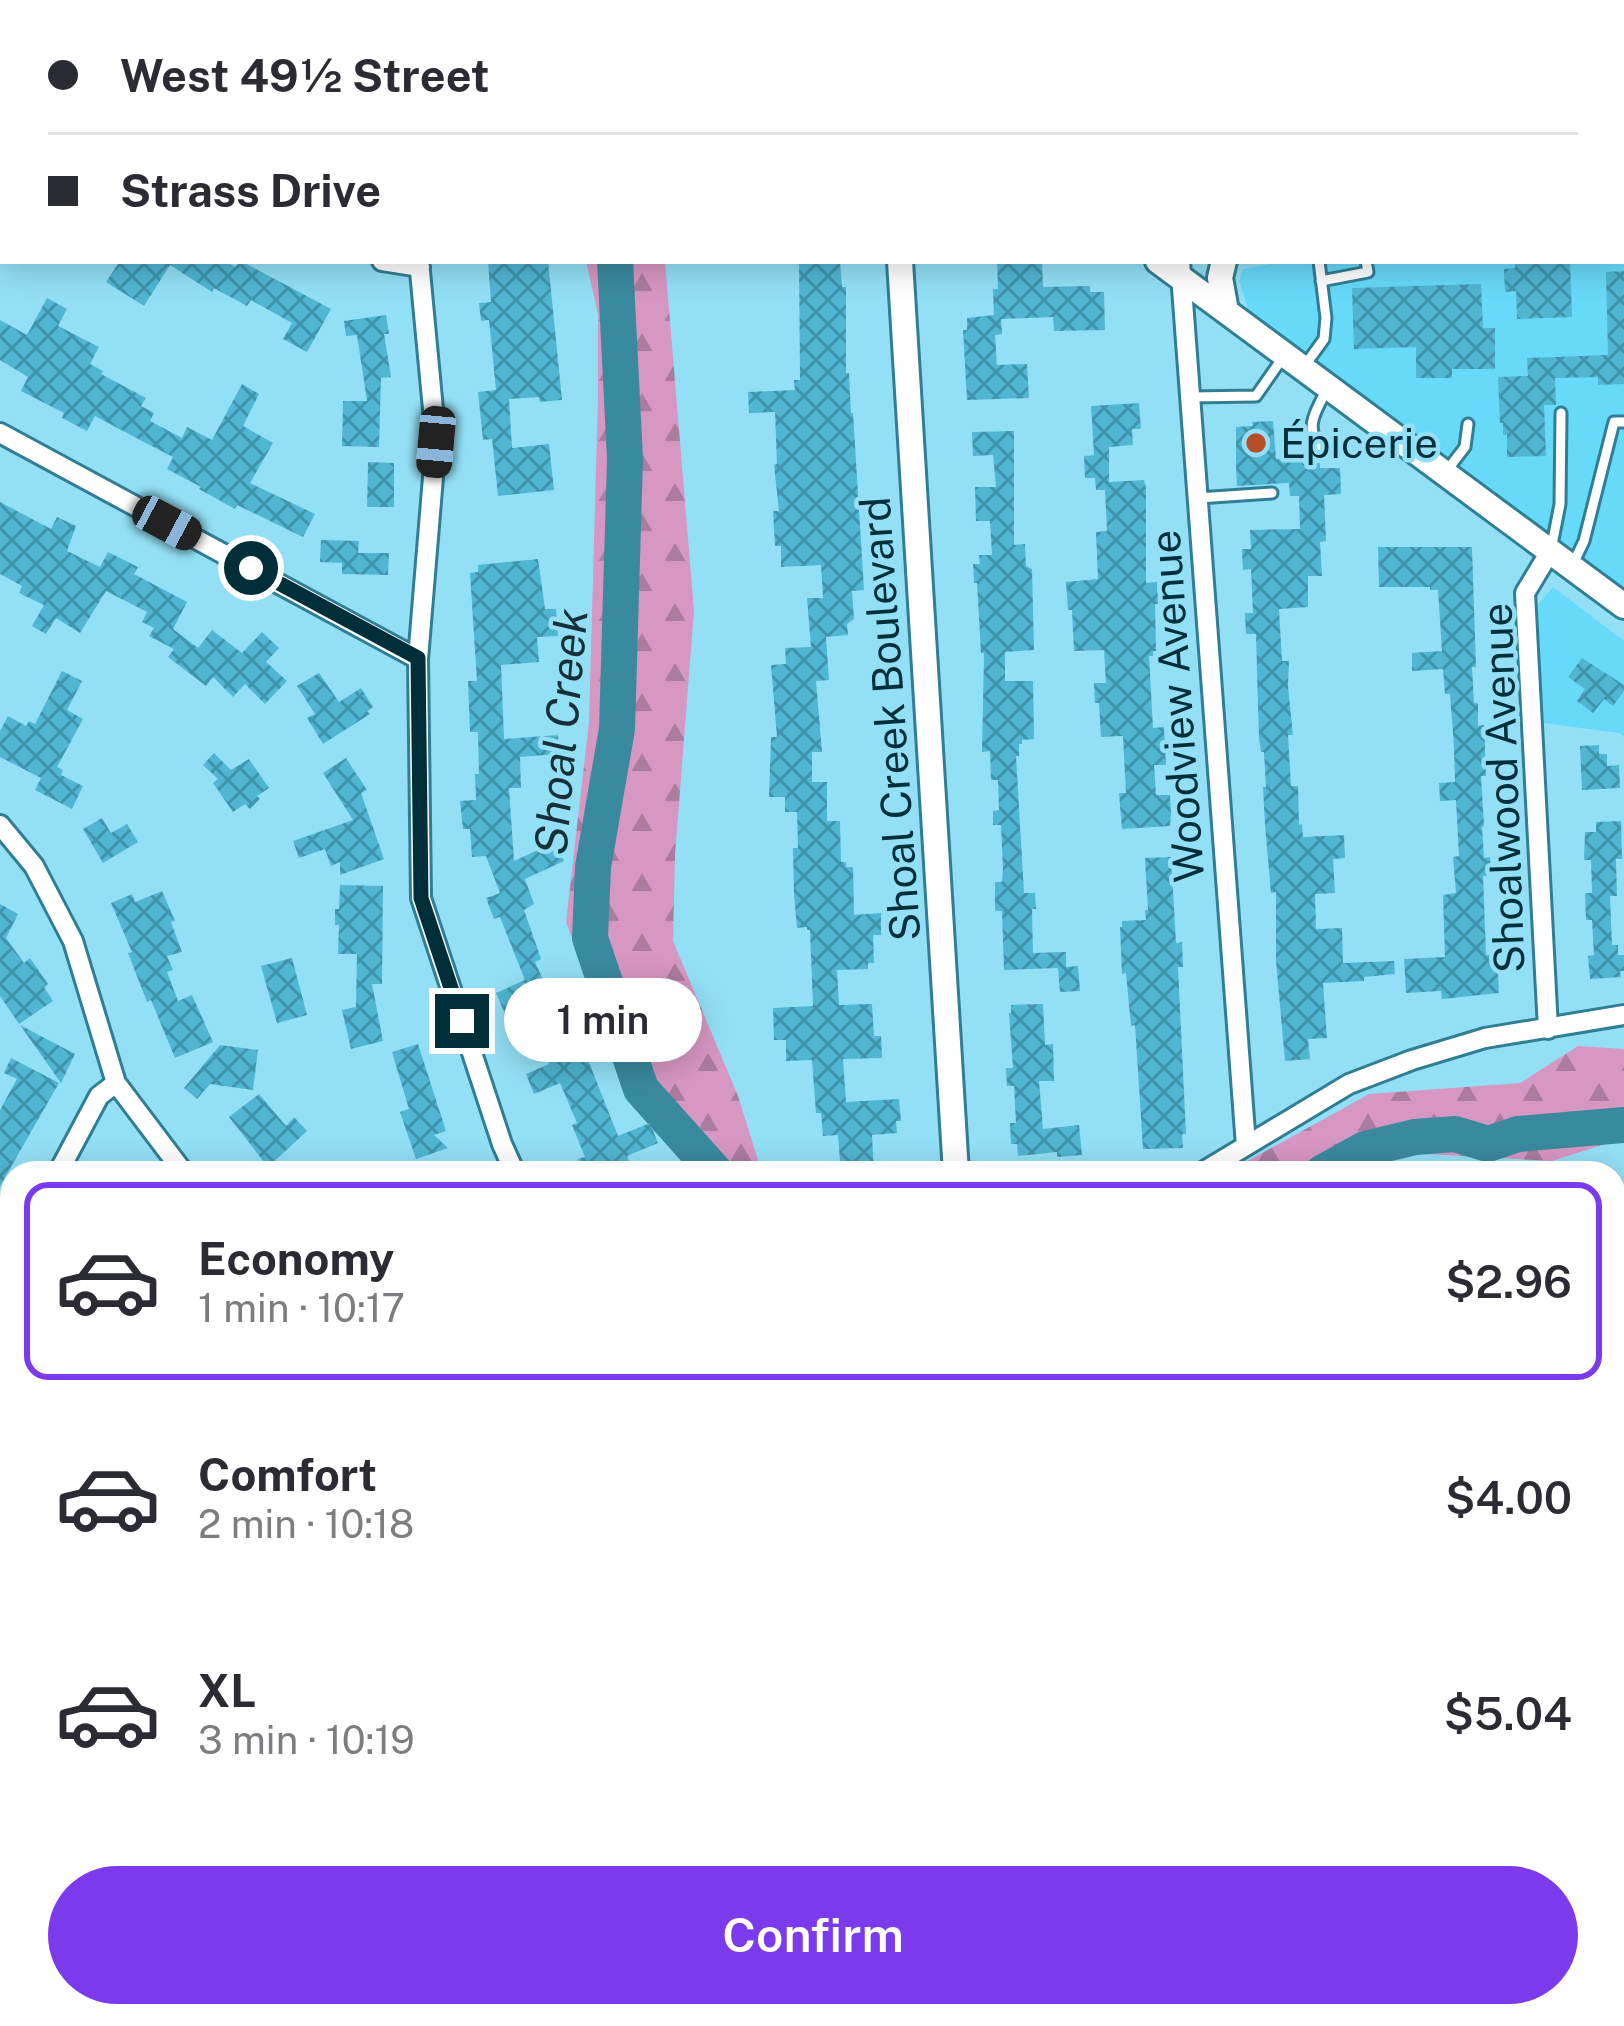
<!DOCTYPE html>
<meta charset="utf-8">
<style>
:root{--surface:#fff;--page:#f2f2f3;--text:#2b2b33;--muted:#7c7c81;--line:#e1e1e2;--accent:#7c3aed}
body{margin:0;font-family:"Public Sans",sans-serif;background:var(--page);color:var(--text);height:100vh;display:flex;flex-direction:column;font-size:45px;white-space:nowrap}
*{box-sizing:border-box;margin:0}
p{font-size:39px;color:var(--muted)}
.icon{flex:none;width:66px;height:66px;fill:none;stroke:currentColor;stroke-width:2;stroke-linecap:round;stroke-linejoin:round}
.map{position:relative;flex:1;overflow:hidden}
.drawer{position:absolute;left:0px;top:1161px;width:1626px;height:867px;display:flex;flex-direction:column;background:var(--surface);border-radius:36px 36px 0 0;box-shadow:0 6px 30px #0003}
.drawer>*{flex:none}
.guide{position:absolute;left:0px;top:0px;width:1626px;height:264px;box-shadow:0 6px 30px #0003;display:grid;align-content:center;height:264px;padding:0 48px;background:var(--surface)}
.end{position:absolute;width:54px;height:54px;margin:-27px;border:15px solid #002f3a;background:#fff;box-shadow:0 0 0 6px #fff}
.from{border-radius:50%}
.bubble{position:absolute;height:84px;border-radius:42px;background:var(--surface);box-shadow:0 6px 30px #0003;font-size:39px;font-weight:600;line-height:84px;text-align:center}
.car{position:absolute;width:36px;height:72px;margin:-36px -18px;border-radius:15px;box-shadow:0 0 9px 3px #0007;background:linear-gradient(#222 24%,#8ab4d8 0 40%,#222 0 76%,#8ab4d8 0 86%,#222 0)}
.guide b{display:flex;align-items:center;gap:42px;height:114px;font-size:45px}
.guide b+b{border-top:3px solid var(--line)}
.guide i{width:30px;height:30px;background:var(--text)}
ul{padding:21px 0 0;list-style:none}
li{display:flex;align-items:center;gap:36px;height:198px;margin:0 24px 18px;padding:0 24px;border:6px solid transparent;border-radius:24px}
li div{flex:1}
li b{display:block;font-size:45px}
li em{font-style:normal;font-weight:600}
li.on{border-color:var(--accent)}
li>.icon{width:108px;height:108px;stroke-width:1.5}
.button{display:flex;gap:24px;margin-top:auto;padding:24px 48px}
.button a{flex:1;height:138px;border-radius:72px;background:var(--accent);color:#fff;font-size:48px;font-weight:600;line-height:138px;text-align:center}
.map>svg:first-child{display:block}
.built{fill:#67d9f9}
.forest{fill:url(#forest-firs)}
.lines{fill:none;stroke-linecap:round;stroke-linejoin:round}
.river{stroke:#3a8a9f;stroke-width:36}
.building{fill:url(#building-cross-hatch)}
.service-casing{stroke:#307e93;stroke-width:15}
.minor-casing{stroke:#307e93;stroke-width:24}
.tertiary-casing{stroke:#307e93;stroke-width:30}
.service{stroke:#fff;stroke-width:9}
.minor{stroke:#fff;stroke-width:18}
.tertiary{stroke:#fff;stroke-width:24}
.route{stroke:#002f3a;stroke-width:15}
.poi-dot{fill:#b64e2a;stroke:#93e0f6;stroke-width:4.5}
.labels{text-anchor:middle;stroke-width:9;stroke-linejoin:round;paint-order:stroke}
.poi-label{font-size:42px;fill:#002f3a;stroke:#93e0f6;text-anchor:start}
.street-label{font-size:42px;fill:#002f3a;stroke:#93e0f6}
.water-label{font-size:45px;font-style:italic;fill:#173038;stroke:#93e0f6}
</style>
<div class="map">
<svg width="1624" height="2026" viewBox="0 0 1624 2026">
<defs>
<pattern id="forest-firs" width="22" height="20" patternUnits="userSpaceOnUse" patternTransform="scale(3)"><rect width="22" height="20" fill="#d797c3"/><path d="M5 1l3.5 6h-7zM16 11l3.5 6h-7z" fill="#ac7c9f"/></pattern>
<pattern id="building-cross-hatch" width="8" height="8" patternUnits="userSpaceOnUse" patternTransform="scale(3)"><rect width="8" height="8" fill="#50b6d2"/><path d="M0 0l8 8M0 8l8-8" fill="none" stroke="#4094ab"/></pattern>
</defs>
<rect width="100%" height="100%" fill="#93e0f6"/>
<path class="built" d="M1624,173V593L1248,309L1239,281L1243,269L1287,261H1623Z
M1553,587L1624,641V737L1619,733L1544,723L1536,642V607Z"/>
<path class="forest" d="M586,261H665L694,611L675,855L673,941L738,1096L762,1173H690L653,1118L627,1088L566,922L589,722L598,397V314Z
M1578,1046L1624,1049V1138L1552,1161L1408,1153L1344,1173H1226L1369,1094L1520,1083Z"/>
<g class="lines">
<path class="river" d="M581,0V3
M615,261L625,459L617,729L593,867L590,938L641,1089L716,1173
M1322,1173L1365,1149L1415,1137L1455,1134L1488,1144L1518,1134L1624,1125
M729,2016L747,2026
M868,2026L875,2016"/>
</g>
<path class="building" d="M120,261H225L235,267L241,261L331,309L307,352L283,339L292,323L251,300L247,306L214,288L212,292L170,265L144,306L106,282Z
M488,261H548L562,400L540,402L539,397L509,399L512,448L549,444L554,490L498,496L492,439L483,440L478,392L496,390L489,320L481,321L479,303L491,302Z
M799,261H840L842,287H846V373H849L851,413H853L864,590L852,591L854,619L847,624L848,635L826,637L829,680L816,681L822,752H812V782H827V821H840L841,862H846V867H853L854,915L881,913V935H873L874,963H868V969L837,970L839,1005L872,1004L874,1036H881L882,1058L843,1059L846,1102L899,1099L901,1121H896L897,1133L872,1135L874,1173H841L838,1135L823,1136L821,1113H816L812,1060L786,1061V1040H774L773,1008L813,1006L810,930H807V927L797,928L794,894L793,848H798L797,812H785V797H769L771,737H777L771,665L786,664L785,648L811,647L807,598H823L821,565L781,567V546H775L773,511H779L774,465L777,464L775,412L749,413L748,392L795,390L794,380H800Z
M997,261H1042L1043,287L1090,286V292H1104L1105,330L1054,331L1053,317L1001,319L1002,334L995,335L997,365L1027,364L1029,398L967,400L963,330H967V318L994,315L993,289H998Z
M1515,261H1570L1572,317L1517,319L1516,291L1505,292L1504,269L1515,268Z
M1624,271V384L1598,385V377L1555,378L1556,405H1544L1546,456L1507,457V435H1503V423H1500L1498,377L1528,376L1527,358L1608,355L1606,272Z
M1481,284L1483,328H1495V369H1452V378H1416V347L1354,349L1352,288Z
M47,298L67,309L58,326L99,347L90,364L103,371L101,374L146,398L141,406L154,413L150,421L182,438L187,427L212,440L242,384L259,394L243,426L273,443L250,483L315,514L303,537L237,505L235,509L199,489L201,487L167,469L173,457L140,440L95,416L87,431L62,418L64,413L21,391L28,377L0,360V320L27,335Z
M386,315L389,334H384L391,377L381,378L379,447L342,446L343,401H367L357,335L346,336L344,321Z
M1139,403L1141,429H1132L1133,445L1109,447V482L1144,480L1146,488V583L1157,582L1158,604H1155L1156,651H1153V656H1149L1153,728L1164,727L1166,765H1154L1156,795H1170L1171,815L1170,826L1122,829L1119,793H1126L1123,736L1101,737L1099,703H1095L1094,683H1106L1104,650L1074,651L1072,610H1068L1066,582L1098,579L1096,532L1107,531L1105,490H1096L1095,478H1085L1084,456L1094,455L1091,406Z
M1273,421L1276,459L1302,457L1303,464L1320,463V468H1340L1341,494L1324,495L1326,541L1320,542L1322,576H1308V607L1279,609L1282,661H1289L1288,686L1293,735H1288L1291,786H1298L1299,825L1302,824L1303,837L1344,835L1345,858L1333,859L1335,893L1315,894L1316,929L1342,928L1343,963L1394,961L1395,974L1364,977V981L1323,983L1327,1038L1308,1039L1310,1059L1285,1061L1276,961V892L1271,893L1265,825L1263,787H1266L1264,752H1261L1259,738L1256,634H1246L1245,613H1253L1251,569L1243,570L1242,549H1251L1250,530L1300,529L1299,496H1290L1289,483L1237,486L1236,466V427L1253,426L1252,422Z
M1014,431V545L1025,544L1026,566L1032,569L1034,650L1005,652V681H1033L1034,739L1022,740V744H1019V756H1016L1024,893H1035L1036,909H1032L1033,953L1066,952V967L1078,966L1080,991L1060,992L1058,968L1004,970L1002,911H995V882H1002L1003,868L1001,825H993V811L999,810L998,780H991L990,751L982,752L984,653H981L977,583H974L973,564H980L979,555H992L990,521H976L975,487H996L993,455L973,456L972,432Z
M368,462L394,463V507H367Z
M0,502L51,529L57,517L76,526L67,551L100,567L108,552L138,567L134,574L187,602L173,629L198,648L212,630L242,653L262,632L279,648L266,662L287,681L265,704L245,684L233,697L213,677L206,686L168,657L174,649L149,636L154,628L142,622L147,612L106,591L80,633L56,618L46,634L32,626L44,605L19,593L22,586L0,574Z
M321,540L359,541L358,553H389L388,575L342,574V563L320,562Z
M1378,547H1472L1476,667H1472L1474,703H1478V726L1484,725L1486,776H1481L1484,826L1482,827L1484,858L1490,857L1491,875L1483,876L1486,955L1497,954L1499,993L1442,999L1441,991L1406,993L1404,959L1445,957L1443,895L1456,893L1453,857L1459,856L1456,800L1440,801L1439,783L1455,782L1454,747L1450,694H1445L1443,669L1412,671V653L1442,651L1438,590H1430V587H1379Z
M538,559L545,609H556L558,636L537,637L539,662L501,665L504,739L558,735L559,754L520,757L521,788H509L514,861L555,842L564,861L525,879L534,904L524,910L541,959L535,962L555,1006L568,1000L582,1035L579,1037L618,1136L650,1123L658,1143L627,1156L634,1173H584L578,1159L585,1157L572,1125L577,1123L560,1083L534,1094L526,1074L549,1064L526,1008L506,1016L496,993L525,980L500,917L494,919L486,898L500,893L486,856L472,857L470,829H463L460,801L476,800L475,774H479L478,732H470L468,681H477L470,573L478,572V565Z
M1582,658L1624,685V691L1613,706L1604,699L1593,713L1577,701L1585,689L1568,677Z
M62,671L82,681L67,710L83,719L57,767L63,770L61,775L83,786L72,809L35,790L41,778L0,757V731L8,716L26,726L29,721L35,724Z
M319,673L339,702L361,688L373,707L367,711L370,714L323,744L307,718L315,714L297,686Z
M1599,745V754H1607V766L1619,765L1620,788L1582,790L1580,746Z
M214,753L231,770L249,759L269,788L257,796L260,799L250,809L245,804L233,812L213,783L218,779L203,765Z
M346,758L367,790L361,793L384,859L340,875V862L331,866L325,849L299,858L293,841L353,820L323,773Z
M102,818L111,833L127,824L138,842L103,863L83,829Z
M1621,821L1622,859H1616L1617,896H1610L1612,945H1618V955H1624V971H1620L1621,977L1590,979L1588,956L1594,955L1592,920H1586L1585,893H1592L1591,860H1584L1585,832H1596V822Z
M1171,857L1176,943L1182,942L1183,967H1178L1186,1134H1182L1183,1148L1143,1149L1135,1025L1131,1026L1126,973L1122,974L1120,927H1122V921L1146,920L1145,910H1148L1145,858Z
M340,885L383,886L382,984H372L383,1041L351,1049L342,1010L356,1007L357,954H338L339,925H335V909H339Z
M162,891L175,921L171,922L182,952L167,956L173,970L167,972L178,1001L192,995L213,1042L175,1058L151,1000L147,1002L128,953L132,952L111,903L132,894L135,902Z
M0,904L18,914L6,938L24,963L30,958L48,984L44,987L53,1001L19,1024L0,996Z
M292,958L307,1015L277,1023L261,966Z
M1043,1004L1045,1045L1053,1044L1054,1081H1039L1043,1129L1079,1125L1082,1155L1057,1157V1152L1018,1156L1017,1144H1011L1010,1123H1016L1014,1086H1007L1006,1068H1013L1009,1013H1011V1005Z
M20,1025L75,1054L61,1083Z
M418,1044L446,1131L434,1135L448,1148L416,1159L400,1112L409,1109L392,1052Z
M220,1045L258,1050L253,1090L210,1084L197,1099L184,1088Z
M11,1058L59,1083L0,1186V1110L17,1079L4,1073Z
M259,1094L286,1126L294,1117L307,1131L268,1167L229,1117Z"/>
<g class="lines">
<g class="service-casing">
<path id="service" d="M1485,0H1493
M1594,0L1595,3
M1623,103L1624,107
M1321,281L1368,272L1366,261
M1303,368L1324,339L1326,318L1319,261
M1190,397L1256,396L1284,356
M1320,446C1304,427 1316,411 1326,391
M1448,469L1465,447L1468,424
M1198,498L1272,493
M1551,550L1560,504L1561,413
M1572,566L1584,541L1614,422H1624"/>
</g>
<g class="minor-casing">
<path id="minor" d="M93,0L94,3
M394,0V3
M1165,0V3
M382,261L420,267
M419,261L436,441L418,659L421,898L502,1144L515,1173
M1180,261L1246,1146
M0,433L418,659
M0,825L34,866L73,941L116,1083L184,1173
M1548,1029L1525,593L1551,550
M58,1173L99,1096L116,1083
M1201,1173L1349,1084L1412,1060L1485,1038L1624,1015
M0,1275L12,1255
M1614,1337L1624,1320
M1614,1399L1624,1404
M0,1476L12,1483
M0,1950L12,1959
M101,2016L120,2026
M1291,2016L1309,2026
M46,2026L53,2016
M1323,2026L1329,2016"/>
</g>
<g class="tertiary-casing">
<path id="tertiary" d="M708,0L713,3
M868,3L870,0
M1623,161L1624,160
M900,261L956,1173
M1158,261L1624,606
M1224,261L1220,278L1226,311
M982,2026L987,2016"/>
</g>
<use href="#service" class="service"/>
<use href="#minor" class="minor"/>
<use href="#tertiary" class="tertiary"/>
</g>
<g class="lines">
<path class="route" d="M251,568L418,658L421,898L462,1021"/>
</g>
<circle class="poi-dot" cx="1256" cy="443" r="12"/>
<g class="labels">
<g class="poi-label">
<text x="1280" y="458">Épicerie</text>
</g>
<g class="street-label">
<text transform="translate(1177 706) rotate(-94)" y="15">Woodview Avenue</text>
<text transform="translate(890 719) rotate(-94)" y="15">Shoal Creek Boulevard</text>
<text transform="translate(1503 788) rotate(-92)" y="15">Shoalwood Avenue</text>
</g>
<g class="water-label">
<text transform="translate(561 732) rotate(-85)" y="16">Shoal Creek</text>
</g>
</g>
</svg>
<i class="end from" style="left:251px;top:568px"></i>
<i class="end" style="left:462px;top:1021px"></i>
<div class="bubble" style="left:504px;top:978px;width:198px">1 min</div>
<i class="car" style="left:436px;top:442px;rotate:185deg"></i>
<i class="car" style="left:167px;top:523px;rotate:118deg"></i>
<div class="guide">
<b><i class="from"></i>West 49½ Street</b>
<b><i></i>Strass Drive</b>
</div>
<section class="drawer">
<ul>
<li class="on"><svg class="icon" aria-label="car" viewBox="0 0 24 24"><path d="M5 17H2v-5l4-1 3-4h7l3 4 3 1v5h-3M9 17h6M6 11h13"/><circle cx="7" cy="17" r="2"/><circle cx="17" cy="17" r="2"/></svg><div><b>Economy</b><p>1 min · 10:17</p></div><em>$2.96</em></li>
<li><svg class="icon" aria-label="car" viewBox="0 0 24 24"><path d="M5 17H2v-5l4-1 3-4h7l3 4 3 1v5h-3M9 17h6M6 11h13"/><circle cx="7" cy="17" r="2"/><circle cx="17" cy="17" r="2"/></svg><div><b>Comfort</b><p>2 min · 10:18</p></div><em>$4.00</em></li>
<li><svg class="icon" aria-label="car" viewBox="0 0 24 24"><path d="M5 17H2v-5l4-1 3-4h7l3 4 3 1v5h-3M9 17h6M6 11h13"/><circle cx="7" cy="17" r="2"/><circle cx="17" cy="17" r="2"/></svg><div><b>XL</b><p>3 min · 10:19</p></div><em>$5.04</em></li>
</ul>
<div class="button"><a>Confirm</a></div>
</section>
</div>
